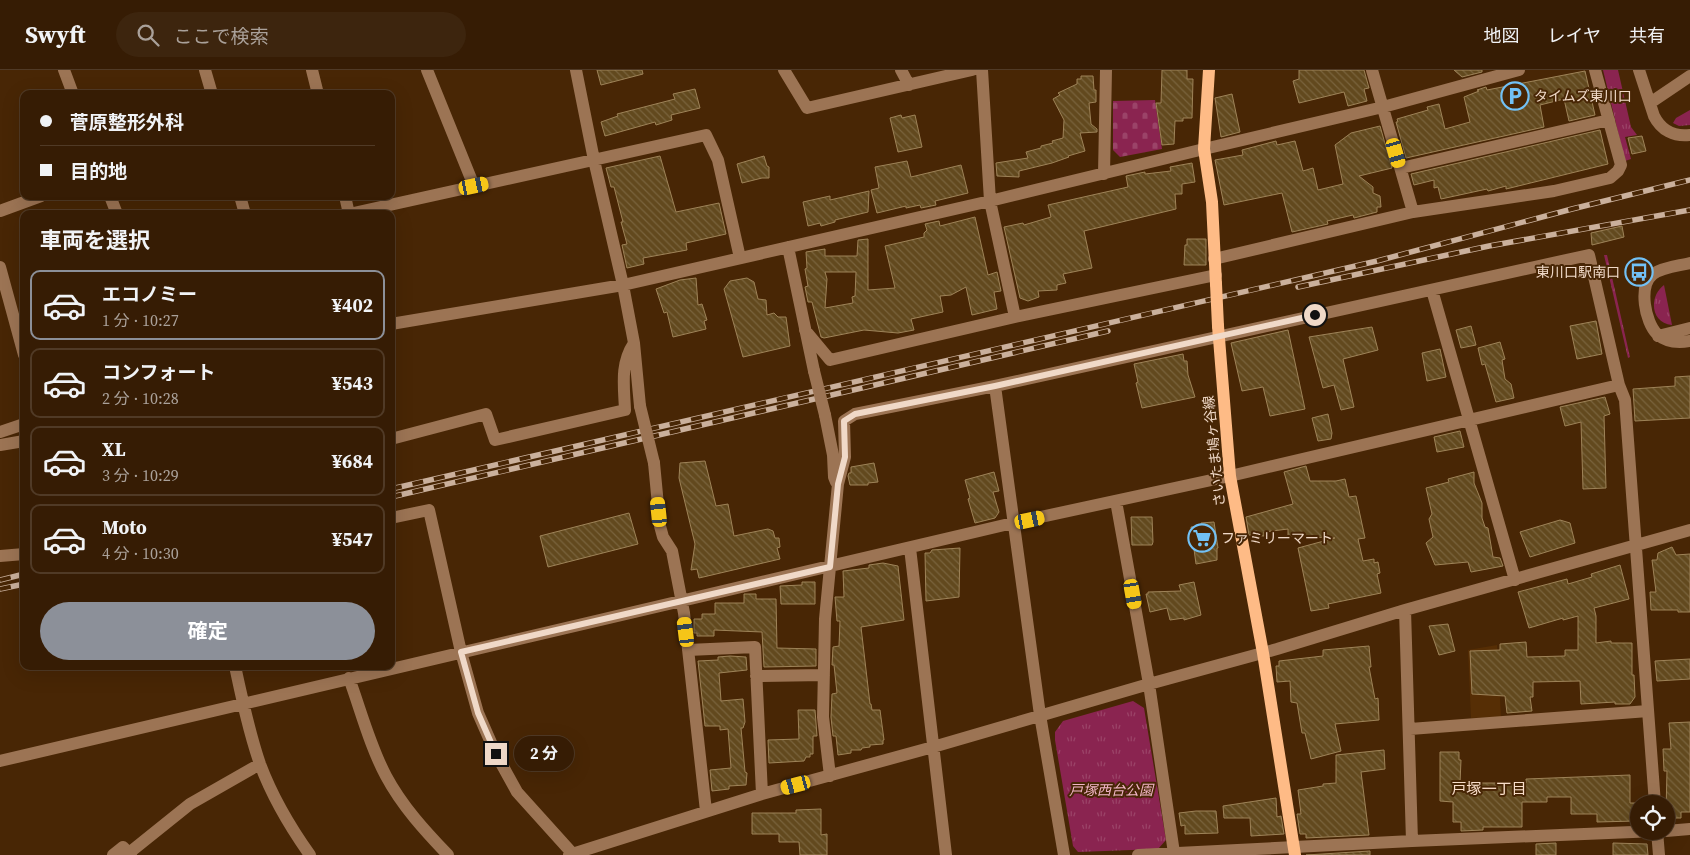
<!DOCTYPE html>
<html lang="ja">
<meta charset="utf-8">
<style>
:root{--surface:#361c04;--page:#3d250e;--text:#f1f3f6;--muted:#aaa19a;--line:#503a26;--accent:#8c9099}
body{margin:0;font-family:"Source Serif 4","Noto Sans JP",serif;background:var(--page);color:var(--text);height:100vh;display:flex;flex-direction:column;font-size:19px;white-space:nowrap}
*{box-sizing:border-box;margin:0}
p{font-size:16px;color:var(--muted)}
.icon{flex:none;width:28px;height:28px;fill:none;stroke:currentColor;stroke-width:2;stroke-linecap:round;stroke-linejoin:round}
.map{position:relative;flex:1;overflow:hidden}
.details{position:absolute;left:20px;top:140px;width:375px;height:460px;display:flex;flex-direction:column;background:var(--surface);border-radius:10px;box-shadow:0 5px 20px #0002,0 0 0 1px var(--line)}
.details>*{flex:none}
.guide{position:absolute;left:20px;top:20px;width:375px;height:110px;border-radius:10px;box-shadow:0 5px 20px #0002,0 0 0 1px var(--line);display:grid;align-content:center;height:110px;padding:0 20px;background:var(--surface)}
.controls{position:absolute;left:1630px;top:725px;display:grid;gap:10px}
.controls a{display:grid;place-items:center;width:45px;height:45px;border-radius:50%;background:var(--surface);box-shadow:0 5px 20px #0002,0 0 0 1px var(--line);font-size:25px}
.end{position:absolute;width:22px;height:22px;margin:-11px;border:6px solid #f0d9c8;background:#111;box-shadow:0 0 0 2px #111}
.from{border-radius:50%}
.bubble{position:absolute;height:35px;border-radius:18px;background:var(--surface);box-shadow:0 5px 20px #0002,0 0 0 1px var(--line);font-size:16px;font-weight:700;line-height:35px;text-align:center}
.car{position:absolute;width:15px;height:30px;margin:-15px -8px;border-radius:6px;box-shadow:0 0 4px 1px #0007;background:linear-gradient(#f5c518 24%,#345 0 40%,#f5c518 0 76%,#345 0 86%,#f5c518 0)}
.guide b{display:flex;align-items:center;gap:18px;height:48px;font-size:19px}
.guide b+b{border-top:1px solid var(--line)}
.guide i{width:12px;height:12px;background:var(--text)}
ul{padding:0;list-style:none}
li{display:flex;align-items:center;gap:15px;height:70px;margin:0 10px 8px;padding:0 10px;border:2px solid var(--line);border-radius:10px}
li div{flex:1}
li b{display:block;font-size:19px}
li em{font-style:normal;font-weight:700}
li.current{border-color:var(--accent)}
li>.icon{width:45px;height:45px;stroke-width:1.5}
h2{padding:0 20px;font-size:22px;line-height:60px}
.cta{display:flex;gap:10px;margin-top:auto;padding:10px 20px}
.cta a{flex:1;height:58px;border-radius:30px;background:var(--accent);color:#fff;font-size:20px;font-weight:700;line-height:58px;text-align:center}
header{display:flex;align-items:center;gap:30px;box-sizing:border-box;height:70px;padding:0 25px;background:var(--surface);border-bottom:1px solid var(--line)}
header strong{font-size:24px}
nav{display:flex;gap:28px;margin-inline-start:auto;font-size:18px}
.search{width:350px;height:45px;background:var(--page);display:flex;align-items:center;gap:12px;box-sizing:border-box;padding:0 18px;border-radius:28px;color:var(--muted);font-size:19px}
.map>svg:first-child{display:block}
.built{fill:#562e05}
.grass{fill:url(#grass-tufts)}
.cemetery{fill:url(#cemetery-stones)}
.building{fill:url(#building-back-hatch);stroke:#9e8358;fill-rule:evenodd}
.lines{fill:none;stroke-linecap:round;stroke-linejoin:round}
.minor{stroke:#9c7454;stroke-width:12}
.major{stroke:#febb86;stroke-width:12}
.rail-casing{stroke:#cab09c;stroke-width:5.5}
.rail{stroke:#482605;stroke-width:4;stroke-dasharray:11;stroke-linecap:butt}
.minor-bridge{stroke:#9c7454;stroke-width:12}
.major-bridge{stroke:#febb86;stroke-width:12}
.route{stroke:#f0d9c8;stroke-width:6}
.labels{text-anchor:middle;stroke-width:4;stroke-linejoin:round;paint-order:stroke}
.poi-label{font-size:14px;fill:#f0d9c8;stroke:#482605;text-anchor:start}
.street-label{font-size:14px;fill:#f0d9c8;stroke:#482605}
.park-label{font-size:14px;font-style:italic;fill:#f2b6c8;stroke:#482605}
.neighbourhood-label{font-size:15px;fill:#f9deca;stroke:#482605}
</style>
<header>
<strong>Swyft</strong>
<div class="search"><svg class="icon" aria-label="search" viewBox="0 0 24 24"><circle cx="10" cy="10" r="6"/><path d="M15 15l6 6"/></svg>ここで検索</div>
<nav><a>地図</a><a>レイヤ</a><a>共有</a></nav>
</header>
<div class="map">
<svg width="1690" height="785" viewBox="0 0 1690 785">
<defs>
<pattern id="grass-tufts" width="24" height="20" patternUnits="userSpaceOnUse" patternTransform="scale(1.25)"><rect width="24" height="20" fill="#8a2450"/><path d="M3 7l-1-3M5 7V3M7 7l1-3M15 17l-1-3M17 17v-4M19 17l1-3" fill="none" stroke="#9b4368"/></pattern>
<pattern id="cemetery-stones" width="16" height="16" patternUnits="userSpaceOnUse" patternTransform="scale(1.25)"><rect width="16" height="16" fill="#8a2450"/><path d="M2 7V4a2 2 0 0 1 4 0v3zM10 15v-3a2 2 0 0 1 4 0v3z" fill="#9b4368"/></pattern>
<pattern id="building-back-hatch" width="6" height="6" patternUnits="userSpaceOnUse" patternTransform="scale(1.25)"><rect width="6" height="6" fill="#62491e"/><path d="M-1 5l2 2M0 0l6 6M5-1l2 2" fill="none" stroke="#79633d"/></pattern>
</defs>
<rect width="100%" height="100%" fill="#482605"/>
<path class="built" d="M1497,575L1501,647L1471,648L1468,580Z"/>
<path class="grass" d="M1603,0H1618L1631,57L1637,65L1625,67L1631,89L1625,91Z
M1690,40V55L1679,56L1673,53L1676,48Z
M1604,185H1607L1630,287L1628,288Z
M1664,215L1672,255C1650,253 1649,226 1664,215Z
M1133,631L1144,638L1166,770L1158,779L1078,782L1073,776L1055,670V662L1063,651Z"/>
<path class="cemetery" d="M1155,30L1162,79L1120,87L1113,80V31Z"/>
<path class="building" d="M597,0H642L643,4L601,15Z
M1162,0H1187V9H1193L1192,48H1183V51H1175L1174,74L1162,75L1156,33H1161Z
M1299,0H1364L1369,18L1364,19L1367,31L1348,36L1344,22L1299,33L1293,11L1299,9Z
M1454,0H1482V2L1462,7Z
M1585,1L1595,45L1569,51L1564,29L1540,35L1544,57L1406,88L1396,52H1398L1397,49L1428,40L1427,37L1439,34L1445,59L1470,52L1464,27L1479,21L1477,20L1486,17L1487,20Z
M1081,6H1093L1094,20H1096V32L1089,33L1091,54L1097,59V62L1080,63L1085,81L1068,86L1069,87L1052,93L1019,101V107L997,106L996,93L1028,88L1026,82L1041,78V76L1053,73L1052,71L1063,68L1064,50L1053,29L1060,25L1058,23L1077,14V9H1081Z
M695,19L700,38L671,45L672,50L656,55L655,52L605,66L601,52L618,46L617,44L675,29L673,24Z
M1232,24L1240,62L1221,67L1215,28Z
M901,45L902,48L915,45L922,77L898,82L890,48Z
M1380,56L1392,98L1359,106L1373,117V123L1380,126L1381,137H1377V142L1354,148L1353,145L1327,151L1328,154L1292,162L1282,123L1224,135L1215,90L1243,85L1242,80L1276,71L1277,75L1295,71L1303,101L1313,98L1318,120L1343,114L1335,75L1351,63Z
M1600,60L1608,94L1506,119V116L1488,121L1487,119L1441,129L1438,117L1434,118V110L1414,115L1411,104Z
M1642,66L1646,81L1632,84L1628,68Z
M660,86L676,142L719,133L726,164L686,173L687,180L643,188L644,194L627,198L622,175L627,174L621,152H623L614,117H611L606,98Z
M764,86L767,96L769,97V108H762L742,113L737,94Z
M907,91L911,107L961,95L968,123L935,131L936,135L921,138L920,135L906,138V136L877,143L871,120L879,118L875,97Z
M1192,93L1195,112L1182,114V124H1175L1176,139L1084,161L1092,198L1063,204L1066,213L1057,215V220L1038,221L1039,227L1028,231L1020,228L1004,157L1023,153L1024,155L1051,147L1048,135L1128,117L1126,106L1145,102V104L1171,101L1170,97Z
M869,121L868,142L835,150V152L821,156L820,153L808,156L803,132L830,126V130Z
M975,147L988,205L997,202L1001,221L994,222L997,239L972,245L966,217L951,225L940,226L943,242L911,249L914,260L898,263L864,260L824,268L821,267L812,232H808L805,217L808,216L805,199L807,198L806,182L825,179V186H857L858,170L868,169V220L895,218L885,176L924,167V163L927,160L925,154L939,151L940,156ZM825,202H856L855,226L852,227L853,233L825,238L827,209Z
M1622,156L1624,167L1592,175L1591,163Z
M1187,169H1206V195H1184L1185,175H1187Z
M696,208L698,235L702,234L707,250L704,251L706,259L673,267L667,242L664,243L656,219L680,210Z
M747,208L754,212L758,229L766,230L767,245L774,243L778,247H786L790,276L743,287L724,219L730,211Z
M1596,251L1602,284L1577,289L1570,256Z
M1471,256L1476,275L1461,278L1456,260Z
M1372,257L1378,280L1343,289L1354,337L1341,340L1334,315L1323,318L1309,267Z
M1288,260L1305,339L1270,346L1263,317L1242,321L1231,273Z
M1500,272L1505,289L1502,290L1505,309L1511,314L1514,328L1496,332L1485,294L1482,295L1478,278Z
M1440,279L1446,307L1427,311L1422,283Z
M1183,284L1184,291H1187L1188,305L1195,327L1142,338L1136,313L1138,312L1134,294Z
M1690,306V348L1635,351L1633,319L1675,316V307Z
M1605,327L1610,344L1604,346L1606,418L1583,419L1581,352L1565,356L1560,337Z
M1328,344L1332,363L1331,369L1318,371L1312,348Z
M1460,361L1464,377L1437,382L1434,367Z
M705,391L716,436L728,434L734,466L768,459L773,461L775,468H779L780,477L777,478L780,489L699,508L697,499L691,500L695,474L679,408L680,393Z
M874,393L878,412L868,413V415H850L848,406L849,403H851V397Z
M1306,396L1310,411H1336L1345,409L1349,427L1356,426L1365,468L1358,469L1363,491L1374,489V493L1378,492L1380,503L1377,504L1381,523L1328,534L1329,538L1311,541L1298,478L1335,468L1288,466V459L1264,462V466L1249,465L1246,447L1293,434L1284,402Z
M994,402L999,421L993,422L999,442L995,448L975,453L968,429L970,428L965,410Z
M1474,402V413L1482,433V448L1485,457L1488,458L1493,487L1500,488L1503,496L1471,502L1468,492L1435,495L1426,473L1433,467L1429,449L1432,444L1426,418L1449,412L1448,409Z
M629,443L638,474L548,497L540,466Z
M1131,447H1152L1153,472L1152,475H1132Z
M1560,450L1570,453L1575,473L1530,487L1520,462Z
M1214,452L1218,478H1217V490L1196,494L1191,457L1201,456V453Z
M1672,477L1676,485L1690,484V542H1678V540H1651L1650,522H1656L1652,490H1657L1658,483Z
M960,478L959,527L926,531L925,483H930L932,480Z
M883,493L898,496L904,550L861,557L870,634H871L872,640H880L884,670H883V674L870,675V677L862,678L861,680H851V683L838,685L836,666H833L831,647L832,624L837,623L834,595H832L833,577L839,576L840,551H837L835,527H844L843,501L869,498V495Z
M1620,495L1629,529L1594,538L1596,546V573L1611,571V573H1632V605H1634L1635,627L1630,634H1615V632L1581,634L1580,611L1533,612V627H1530L1532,641L1507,643L1505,626L1472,624L1470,581L1500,580V574L1526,572L1527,587L1565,586V580H1578V546L1563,550V548L1529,558L1518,522L1567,509L1568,514L1592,507L1591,504Z
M802,512H815V534H781L780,516L802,515Z
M1194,512L1201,545L1184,550V548L1170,550L1167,538L1150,542L1146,524H1148V522L1181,521L1179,515Z
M744,524H756V529H776L777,578L816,579V596L764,597L762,562L714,560V566H697V563H694V549H702V544H715V533H744Z
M1448,554L1455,581L1439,585L1429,556Z
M1369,576L1371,597H1369L1375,629L1378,628L1379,650L1335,654L1341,681L1311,689L1305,663H1302L1297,633L1291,632L1290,611L1277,612L1276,596H1279V591L1323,586V580Z
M730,586L746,587L747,600L719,603L721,631L743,629L745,652L743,658H741L745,702L747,703L746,715L729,716V719L712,721L710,700L731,698L728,659L720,660V656H705L698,591L718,590V587Z
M1690,589V609L1657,611L1655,591Z
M798,640H815L817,666H813V684H810V687H806L804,691L769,693L768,670L799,669Z
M1690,652V742H1681V748H1673L1666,742L1667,701H1664L1663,679H1671L1669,653Z
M1384,680L1385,699L1361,702L1369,765L1306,768V764H1300L1297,744H1301L1298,720L1323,716V714L1336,713V685Z
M1440,682H1459V690H1461L1460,713H1526V709L1630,705V733H1637L1636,751L1597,752V744H1571V727H1547V732H1522V757H1483V760L1461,761V752H1453V732L1440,731Z
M1276,728L1277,747L1281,746L1284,764L1251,766L1250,748H1224L1223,736Z
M821,739V765L827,764V785H800L799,772H779V764H752V743H796V740Z
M1196,741H1216L1218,763L1185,764V755L1181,756L1179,743Z
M1556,773V785H1536V774Z
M1613,773L1647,774L1648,785H1613Z
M1370,781V785H1306Z"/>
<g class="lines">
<path class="minor" d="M64,0L73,24
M205,0L212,24
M312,0L318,24
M427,0L474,116
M784,0L807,38L972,0
M901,0L909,15
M982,0L990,131L1015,247
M1372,0L1413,142
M1639,0L1654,46C1661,60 1674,67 1690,65
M1650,33L1690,6
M1401,98L1609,50
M1104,104L1106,0
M110,126L117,144
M240,126L245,144
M345,126L349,144
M0,141L41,126
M349,144L706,65L718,90L740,188
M788,177L814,301
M1214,189L1413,142L1554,121L1610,108L1618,101L1621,95L1595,0
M1690,193C1678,196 1663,197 1653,204C1638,216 1645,252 1657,264C1666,272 1679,273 1690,271
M0,197L24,285
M1432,220L1515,510
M391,254L623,215L990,131L1204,79L1383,37L1519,0
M805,260L830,290L1015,247L1216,205
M1658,266L1690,258
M634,273L640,336
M995,316L1040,645L1064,785
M825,345L833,385L834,407L836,412
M0,362L24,354
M391,369L486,344L495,370L625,340C624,316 620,294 634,273L623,215L594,90L576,0
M0,375L24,371
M654,393L660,456L663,467L672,481L684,543L706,741
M1116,431L1149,614L1174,783
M391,448L429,440L461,582L478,643L496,684L517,722L572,783
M910,478L946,785
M0,486L24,484
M1405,540L1412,771
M688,580L755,577L762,724
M235,596C242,629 249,662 260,694C272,726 290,757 310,785
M756,606L824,605
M349,608C361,641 370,676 386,706C402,736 425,761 448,785
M1410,659L1648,641
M0,691L1013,453L1230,406L1619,315
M830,706L823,647L825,549L838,414L845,387L844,351L855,344L995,316L1589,185L1619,315L1625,330L1655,734
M1666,761L1690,759
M129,783L190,734L260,694
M113,785L123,777L131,785
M569,785L762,724L933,677L1149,614L1277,579L1405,540L1690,460
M1138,785L1412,771L1657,761L1659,785"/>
<path class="major" d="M1209,0L1204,79L1212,132L1216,214
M1218,256L1230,406L1263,583L1295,785"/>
<g class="rail-casing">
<path id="rail" d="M1298,217L1489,176L1690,140
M391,419L1377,191L1572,139L1690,110
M391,427L1108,261
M0,510L24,504
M0,519L24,514"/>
</g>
<use href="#rail" class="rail"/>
<path class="minor-bridge" d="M814,301L825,345
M640,336L654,393"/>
<path class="major-bridge" d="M1216,214L1218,256"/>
</g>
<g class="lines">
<path class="route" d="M496,684L478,643L461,582L830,497L838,414L845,387L844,351L855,344L995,316L1315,245"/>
</g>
<defs>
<g id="parking-ring" transform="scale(1.4375)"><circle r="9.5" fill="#482605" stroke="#72c1f5" stroke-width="1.5"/><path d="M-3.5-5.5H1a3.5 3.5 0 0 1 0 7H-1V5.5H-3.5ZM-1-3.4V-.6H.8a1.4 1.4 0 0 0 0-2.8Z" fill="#72c1f5"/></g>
<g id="bus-ring" transform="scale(1.4375)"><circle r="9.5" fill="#482605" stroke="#72c1f5" stroke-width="1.5"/><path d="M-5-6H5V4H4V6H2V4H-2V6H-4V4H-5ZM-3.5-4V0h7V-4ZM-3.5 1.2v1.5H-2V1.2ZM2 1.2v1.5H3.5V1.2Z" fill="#72c1f5"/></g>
<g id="supermarket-ring" transform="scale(1.4375)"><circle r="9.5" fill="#482605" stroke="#72c1f5" stroke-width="1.5"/><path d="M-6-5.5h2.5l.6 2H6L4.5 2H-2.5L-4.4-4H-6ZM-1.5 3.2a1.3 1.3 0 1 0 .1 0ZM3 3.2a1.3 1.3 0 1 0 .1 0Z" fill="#72c1f5"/></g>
</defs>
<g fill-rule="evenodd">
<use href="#parking-ring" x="1515" y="26"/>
<use href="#bus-ring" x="1639" y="202"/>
<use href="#supermarket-ring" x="1202" y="468"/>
</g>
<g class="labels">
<g class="poi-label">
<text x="1534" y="31">タイムズ東川口</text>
<text x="1620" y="207" text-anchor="end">東川口駅南口</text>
<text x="1221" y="473">ファミリーマート</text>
</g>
<g class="street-label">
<text transform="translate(1214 381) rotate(-96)" y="5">さいたま鳩ヶ谷線</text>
</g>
<g class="park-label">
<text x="1111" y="725">戸塚西台公園</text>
</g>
<g class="neighbourhood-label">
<text x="1489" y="724">戸塚一丁目</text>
</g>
</g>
</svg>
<div class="controls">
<a><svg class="icon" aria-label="locate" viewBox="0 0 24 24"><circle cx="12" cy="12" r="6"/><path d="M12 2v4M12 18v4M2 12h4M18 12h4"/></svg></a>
</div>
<i class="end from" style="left:1315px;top:245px"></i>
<i class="end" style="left:496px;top:684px"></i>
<div class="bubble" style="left:514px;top:666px;width:60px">2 分</div>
<i class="car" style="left:1396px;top:83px;rotate:164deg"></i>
<i class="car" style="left:474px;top:116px;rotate:78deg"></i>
<i class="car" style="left:659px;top:442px;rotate:354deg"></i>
<i class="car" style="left:1030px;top:450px;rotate:78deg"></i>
<i class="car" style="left:1133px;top:524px;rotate:170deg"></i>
<i class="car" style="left:686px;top:562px;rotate:353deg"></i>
<i class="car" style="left:796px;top:715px;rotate:255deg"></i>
<div class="guide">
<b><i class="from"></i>菅原整形外科</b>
<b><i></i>目的地</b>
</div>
<section class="details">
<h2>車両を選択</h2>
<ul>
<li class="current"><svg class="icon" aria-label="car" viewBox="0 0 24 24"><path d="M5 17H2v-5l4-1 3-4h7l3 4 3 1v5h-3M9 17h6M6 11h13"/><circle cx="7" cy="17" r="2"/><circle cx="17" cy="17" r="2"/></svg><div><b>エコノミー</b><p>1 分 · 10:27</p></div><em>¥402</em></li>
<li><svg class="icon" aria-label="car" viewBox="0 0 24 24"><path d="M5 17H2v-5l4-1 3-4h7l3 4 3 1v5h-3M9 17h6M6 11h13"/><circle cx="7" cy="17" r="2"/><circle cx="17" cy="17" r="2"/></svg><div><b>コンフォート</b><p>2 分 · 10:28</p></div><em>¥543</em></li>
<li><svg class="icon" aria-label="car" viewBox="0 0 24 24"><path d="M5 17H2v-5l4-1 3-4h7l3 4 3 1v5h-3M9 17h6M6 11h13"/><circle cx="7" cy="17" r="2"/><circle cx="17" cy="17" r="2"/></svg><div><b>XL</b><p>3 分 · 10:29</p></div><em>¥684</em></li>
<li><svg class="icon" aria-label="car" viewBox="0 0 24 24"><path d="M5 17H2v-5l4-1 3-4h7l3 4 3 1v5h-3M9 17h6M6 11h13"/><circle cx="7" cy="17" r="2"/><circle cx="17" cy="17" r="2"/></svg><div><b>Moto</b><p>4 分 · 10:30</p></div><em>¥547</em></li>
</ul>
<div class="cta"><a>確定</a></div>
</section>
</div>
